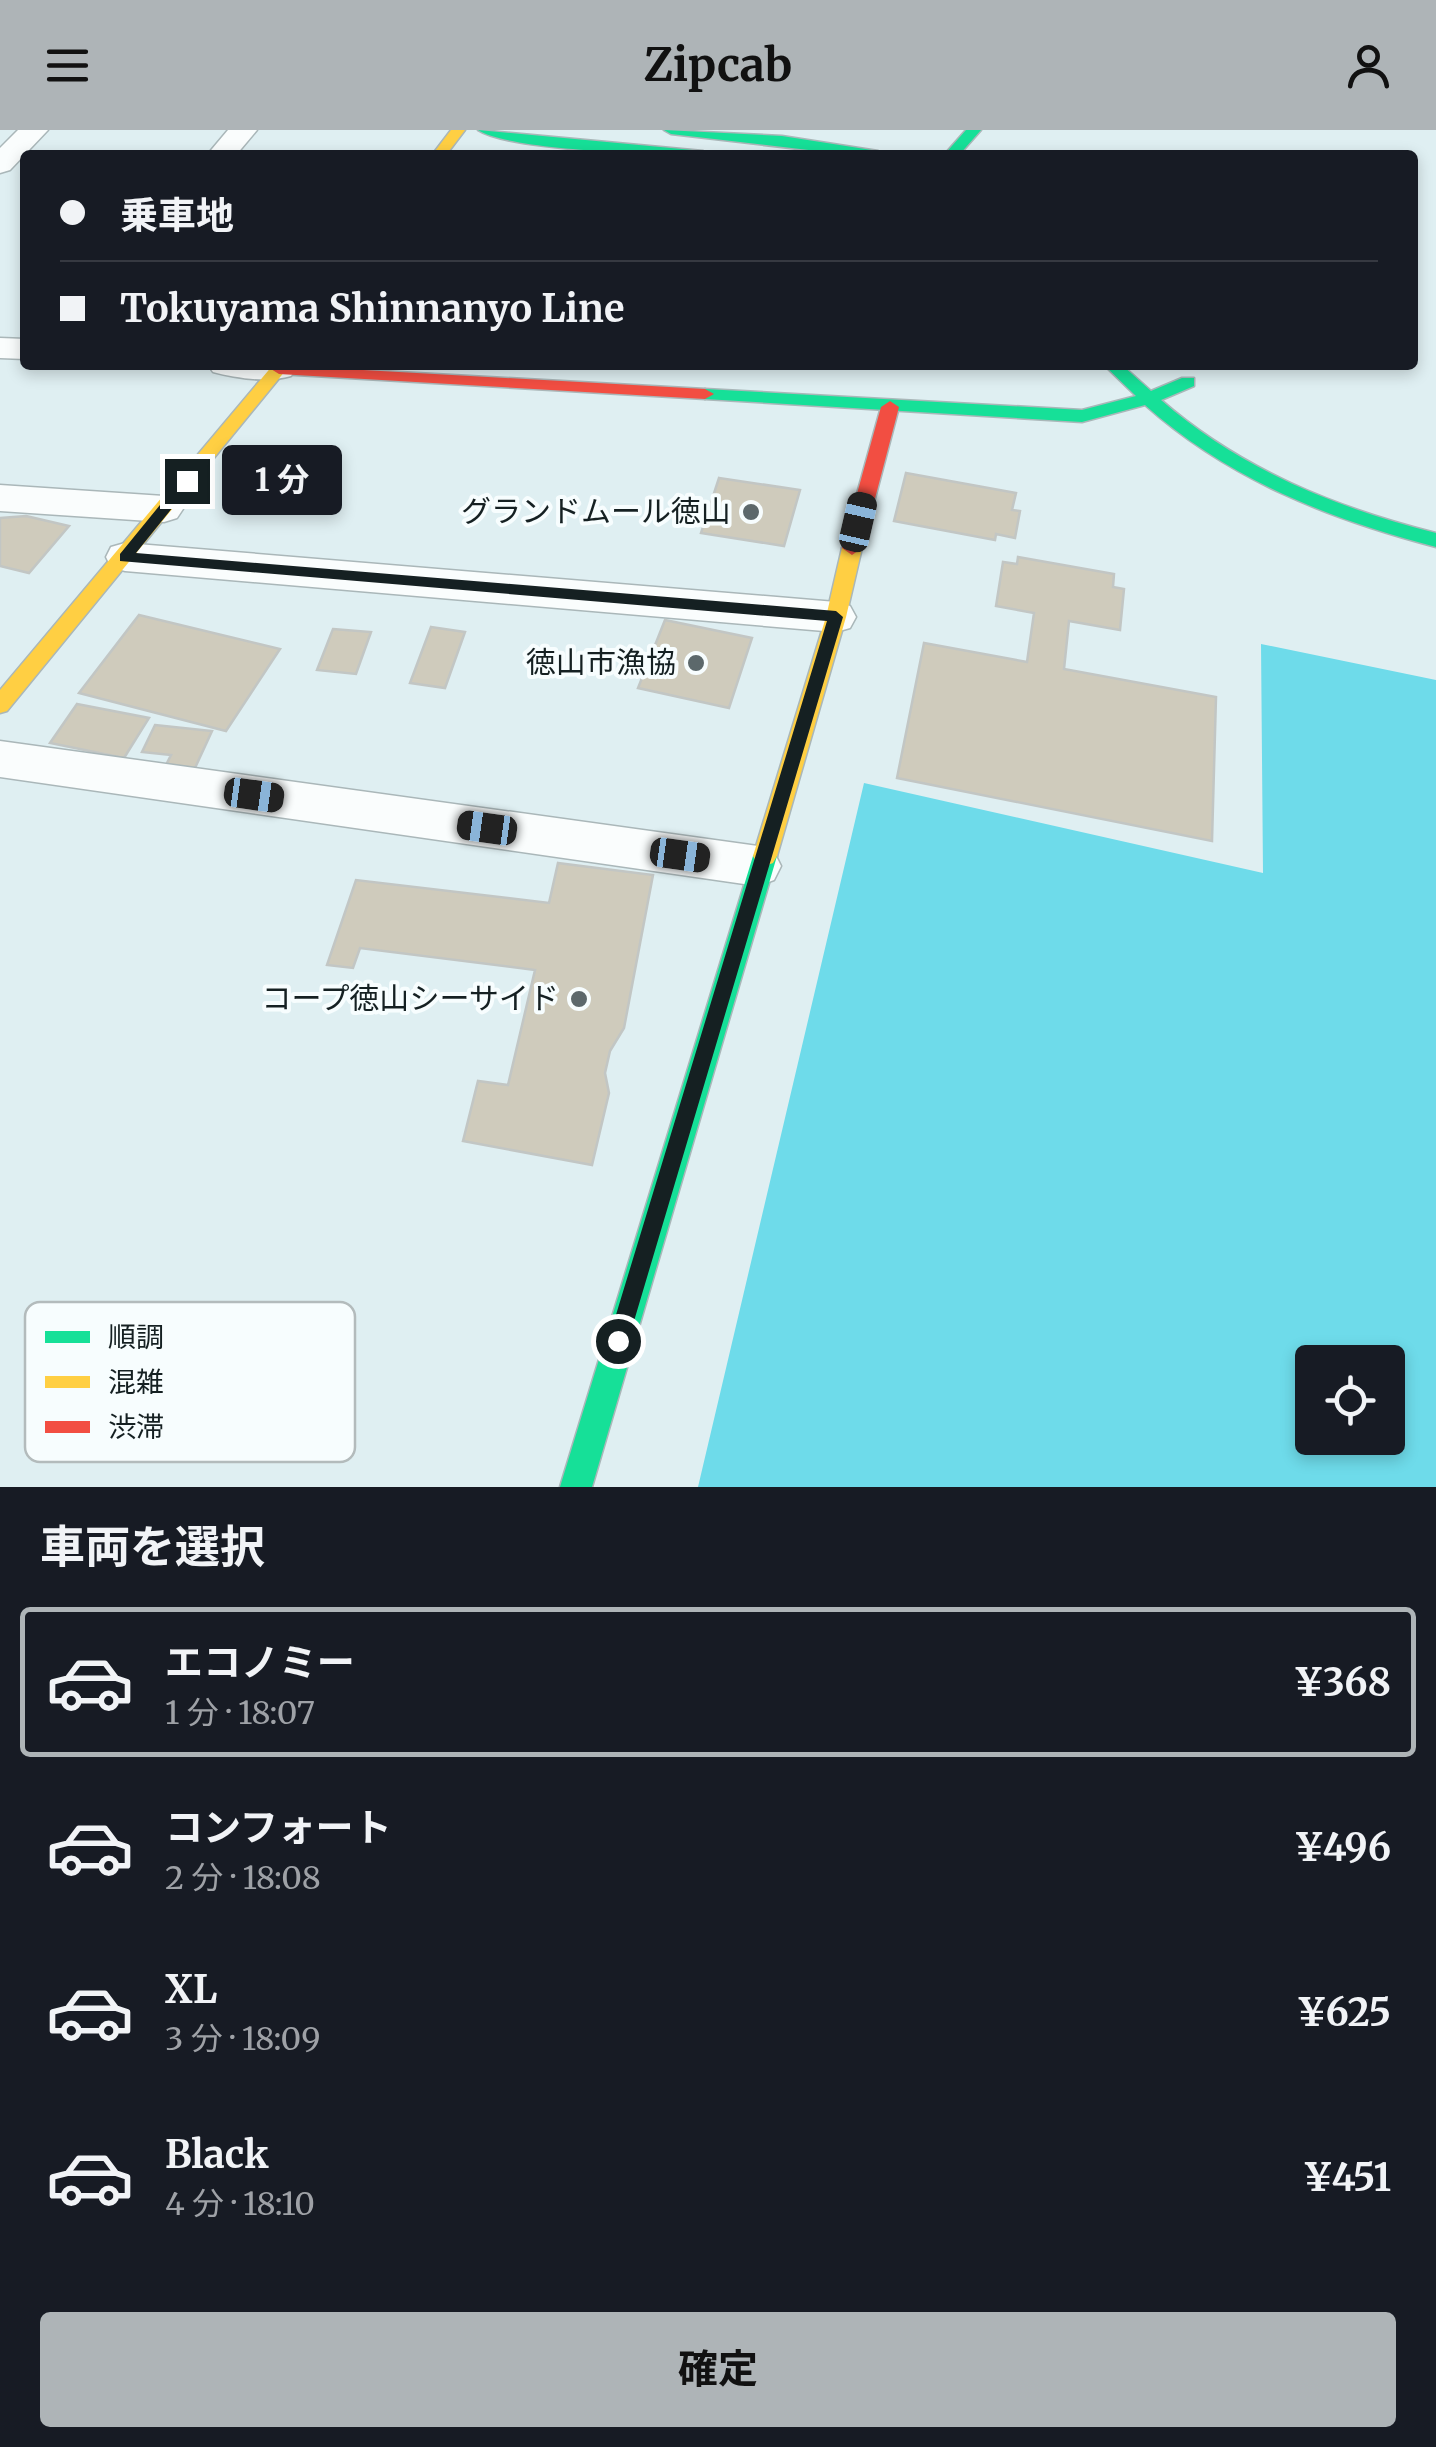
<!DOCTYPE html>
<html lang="ja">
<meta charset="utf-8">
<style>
:root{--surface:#171b24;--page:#242831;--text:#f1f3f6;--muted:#9ea1a6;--line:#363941;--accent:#aeb4b7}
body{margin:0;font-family:Merriweather,"Noto Sans JP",serif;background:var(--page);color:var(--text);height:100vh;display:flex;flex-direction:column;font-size:38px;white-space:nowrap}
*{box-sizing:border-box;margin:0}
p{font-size:32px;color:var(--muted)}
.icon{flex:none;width:55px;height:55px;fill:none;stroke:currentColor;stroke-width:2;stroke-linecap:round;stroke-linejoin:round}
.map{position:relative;height:1357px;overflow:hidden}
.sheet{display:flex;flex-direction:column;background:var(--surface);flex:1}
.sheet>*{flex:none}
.hud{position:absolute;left:20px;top:20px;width:1398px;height:220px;border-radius:10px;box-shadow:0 5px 15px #0003;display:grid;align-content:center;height:220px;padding:0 40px;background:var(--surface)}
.controls{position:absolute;left:1295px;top:1215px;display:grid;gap:20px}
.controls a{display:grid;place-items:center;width:110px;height:110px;border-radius:10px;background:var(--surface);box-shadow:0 5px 15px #0003;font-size:50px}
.end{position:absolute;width:45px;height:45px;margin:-22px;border:12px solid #152022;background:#fff;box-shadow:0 0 0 5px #fff}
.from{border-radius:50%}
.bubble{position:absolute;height:70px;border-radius:10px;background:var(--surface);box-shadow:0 5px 15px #0003;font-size:32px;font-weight:700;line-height:70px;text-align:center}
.car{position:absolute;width:30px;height:60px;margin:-30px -15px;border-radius:12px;box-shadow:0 0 8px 2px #0007;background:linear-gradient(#222 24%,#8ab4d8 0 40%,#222 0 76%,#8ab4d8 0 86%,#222 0)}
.hud b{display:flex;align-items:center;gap:35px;height:95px;font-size:38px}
.hud b+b{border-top:2px solid var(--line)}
.hud i{width:25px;height:25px;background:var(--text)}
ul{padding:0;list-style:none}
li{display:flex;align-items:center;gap:30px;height:150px;margin:0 20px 15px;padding:0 20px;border:5px solid transparent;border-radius:10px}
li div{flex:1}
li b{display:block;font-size:38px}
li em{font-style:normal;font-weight:700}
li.on{border-color:var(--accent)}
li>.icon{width:90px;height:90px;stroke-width:1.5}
h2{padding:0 40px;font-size:45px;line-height:120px}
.cta{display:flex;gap:20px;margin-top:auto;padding:20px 40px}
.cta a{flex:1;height:115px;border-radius:10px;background:var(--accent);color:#111;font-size:40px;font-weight:700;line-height:115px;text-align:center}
header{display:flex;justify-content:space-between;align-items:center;height:130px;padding:0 40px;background:var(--accent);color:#111;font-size:45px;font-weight:700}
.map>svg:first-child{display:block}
.water{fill:#6edbea;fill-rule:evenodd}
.building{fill:#cfcbbc;stroke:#c2c6c4;stroke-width:2.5}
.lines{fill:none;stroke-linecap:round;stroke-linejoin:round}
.street-casing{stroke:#aab7b9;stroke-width:3}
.fast-casing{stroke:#aab7b9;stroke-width:3}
.slow-casing{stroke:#aab7b9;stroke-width:3}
.jam-casing{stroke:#aab7b9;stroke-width:3}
.street{fill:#fafdfd;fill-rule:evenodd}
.fast{fill:#16e098;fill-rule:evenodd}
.slow{fill:#ffcf43;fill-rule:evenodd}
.jam{fill:#f24e42;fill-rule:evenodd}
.route{fill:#152022}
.poi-dot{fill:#5c686b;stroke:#f7fdfe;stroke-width:4}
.labels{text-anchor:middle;stroke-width:8;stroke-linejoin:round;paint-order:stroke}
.poi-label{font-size:30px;fill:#152022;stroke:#f7fdfe;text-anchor:end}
.key{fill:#f7fdfe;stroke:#b3bbbc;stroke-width:2.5}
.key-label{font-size:28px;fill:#152022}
</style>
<header><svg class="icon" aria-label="menu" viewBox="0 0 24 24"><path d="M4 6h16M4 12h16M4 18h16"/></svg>Zipcab<svg class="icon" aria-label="person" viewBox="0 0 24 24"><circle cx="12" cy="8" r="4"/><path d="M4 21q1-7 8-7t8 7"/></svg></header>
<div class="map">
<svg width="1436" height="1357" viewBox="0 0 1436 1357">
<rect width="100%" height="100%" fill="#dfeff2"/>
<path class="water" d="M1261,514L1436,550V1357H698L864,653L1263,743ZM1312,1232H1388V1308H1312Z"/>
<path class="building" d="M906,343L1016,363L1012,380L1020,381L1015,408L996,404L995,410L894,391Z
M719,348L800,360L784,416L701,403Z
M26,386L69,396L29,443L0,436V388Z
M1018,427L1114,444L1113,457L1124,459L1120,500L1069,491L1064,539L1216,567L1212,711L897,648L924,513L1027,532L1034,483L996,476L1003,432L1017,434Z
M139,485L280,519L226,601L79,563Z
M665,490L752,508L729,578L638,558Z
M431,497L465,502L445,558L410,553Z
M333,499L371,502L356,544L317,540Z
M77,574L149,588L124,628L50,613Z
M155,595L212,601L195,638L166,635L171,625L142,622Z
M558,733L653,745L624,898L610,921L605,943L609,963L592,1035L463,1011L478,951L508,955L535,840L360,818L353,838L327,835L356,750L549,773Z"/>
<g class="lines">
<g class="street-casing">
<path id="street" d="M18,0H48L10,40L0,43V18Z
M228,0H257L236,25H207Z
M0,208L25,209V229L0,228Z
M208,235H293L296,239L291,246C268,253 236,248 213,242Z
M0,355L164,366L177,370L183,379L177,388L164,392L0,381Z
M125,413L836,472L850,476L856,487L850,498L836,502L125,441L111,437L106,427L111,417Z
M0,611L758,716L774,722L781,736L774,750L758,756L0,647Z"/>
</g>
<g class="fast-casing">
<path id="fast" d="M478,0L703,21L710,25C666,25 510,21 478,0Z
M664,0L782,6L878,21L885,25H851L671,4Z
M966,0H981L959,25H944Z
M1104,235H1122L1151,261L1182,248H1194V256L1161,270C1240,339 1336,378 1436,403V417C1329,389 1228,349 1145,275L1082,292L705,269L696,264L705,259L1082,280L1136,266Z
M765,716L773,719L777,726L592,1357H560L753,726L757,719Z"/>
</g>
<g class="slow-casing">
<path id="slow" d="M451,0H465L446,25H432Z
M273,235H290L7,581L0,583V560Z
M852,411L862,418L846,487L777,726L773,733L765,736L757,733L753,726L826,487L842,418Z"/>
</g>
<g class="jam-casing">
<path id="jam" d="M274,235L705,259L714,264L705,269L279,244L271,239Z
M890,271L899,277L862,418L852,425L842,418L881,277Z"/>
</g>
<use href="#street" class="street"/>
<use href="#fast" class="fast"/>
<use href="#slow" class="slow"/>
<use href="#jam" class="jam"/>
</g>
<path class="route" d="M182,348L194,351L136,423L836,481L843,487L626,1218L618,1221L611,1218L608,1211L827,491L120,431V424Z"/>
<g class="poi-dot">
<circle cx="751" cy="382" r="10"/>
<circle cx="696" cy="533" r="10"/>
<circle cx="579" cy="869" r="10"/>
</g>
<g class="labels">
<g class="poi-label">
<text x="731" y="392">グランドムール徳山</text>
<text x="676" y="543">徳山市漁協</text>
<text x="559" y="879">コープ徳山シーサイド</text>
</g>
</g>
<rect x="25" y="1172" width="330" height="160" rx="15" class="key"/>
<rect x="45" y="1201" width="45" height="12" fill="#16e098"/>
<rect x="45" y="1246" width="45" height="12" fill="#ffcf43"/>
<rect x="45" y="1291" width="45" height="12" fill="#f24e42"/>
<g class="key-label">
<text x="108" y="1217">順調</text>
<text x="108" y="1262">混雑</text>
<text x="108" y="1307">渋滞</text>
</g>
</svg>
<div class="controls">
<a><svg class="icon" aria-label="locate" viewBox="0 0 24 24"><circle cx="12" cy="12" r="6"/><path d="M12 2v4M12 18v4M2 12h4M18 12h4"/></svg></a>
</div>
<i class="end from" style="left:618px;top:1211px"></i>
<i class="end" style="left:187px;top:351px"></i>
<div class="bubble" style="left:222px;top:315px;width:120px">1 分</div>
<i class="car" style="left:858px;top:392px;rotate:13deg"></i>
<i class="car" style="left:254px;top:665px;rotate:98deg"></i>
<i class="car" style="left:487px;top:698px;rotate:278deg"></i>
<i class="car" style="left:680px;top:725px;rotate:98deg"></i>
<div class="hud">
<b><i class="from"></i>乗車地</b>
<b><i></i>Tokuyama Shinnanyo Line</b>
</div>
</div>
<section class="sheet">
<h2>車両を選択</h2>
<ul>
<li class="on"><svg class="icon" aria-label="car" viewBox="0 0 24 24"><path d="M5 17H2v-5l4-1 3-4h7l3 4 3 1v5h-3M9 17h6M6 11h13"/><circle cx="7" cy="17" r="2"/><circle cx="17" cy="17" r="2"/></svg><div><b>エコノミー</b><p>1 分 · 18:07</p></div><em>¥368</em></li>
<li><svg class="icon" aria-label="car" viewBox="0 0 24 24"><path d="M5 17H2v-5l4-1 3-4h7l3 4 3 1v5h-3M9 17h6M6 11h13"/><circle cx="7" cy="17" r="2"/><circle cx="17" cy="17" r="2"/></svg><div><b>コンフォート</b><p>2 分 · 18:08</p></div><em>¥496</em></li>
<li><svg class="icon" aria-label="car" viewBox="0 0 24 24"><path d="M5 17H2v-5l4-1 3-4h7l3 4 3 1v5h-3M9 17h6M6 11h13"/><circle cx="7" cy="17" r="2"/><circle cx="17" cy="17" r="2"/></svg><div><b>XL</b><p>3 分 · 18:09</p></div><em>¥625</em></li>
<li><svg class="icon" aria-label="car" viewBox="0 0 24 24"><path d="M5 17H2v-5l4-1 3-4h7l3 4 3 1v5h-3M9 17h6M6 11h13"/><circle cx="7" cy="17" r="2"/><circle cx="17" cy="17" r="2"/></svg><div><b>Black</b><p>4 分 · 18:10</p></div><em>¥451</em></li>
</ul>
<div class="cta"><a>確定</a></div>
</section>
